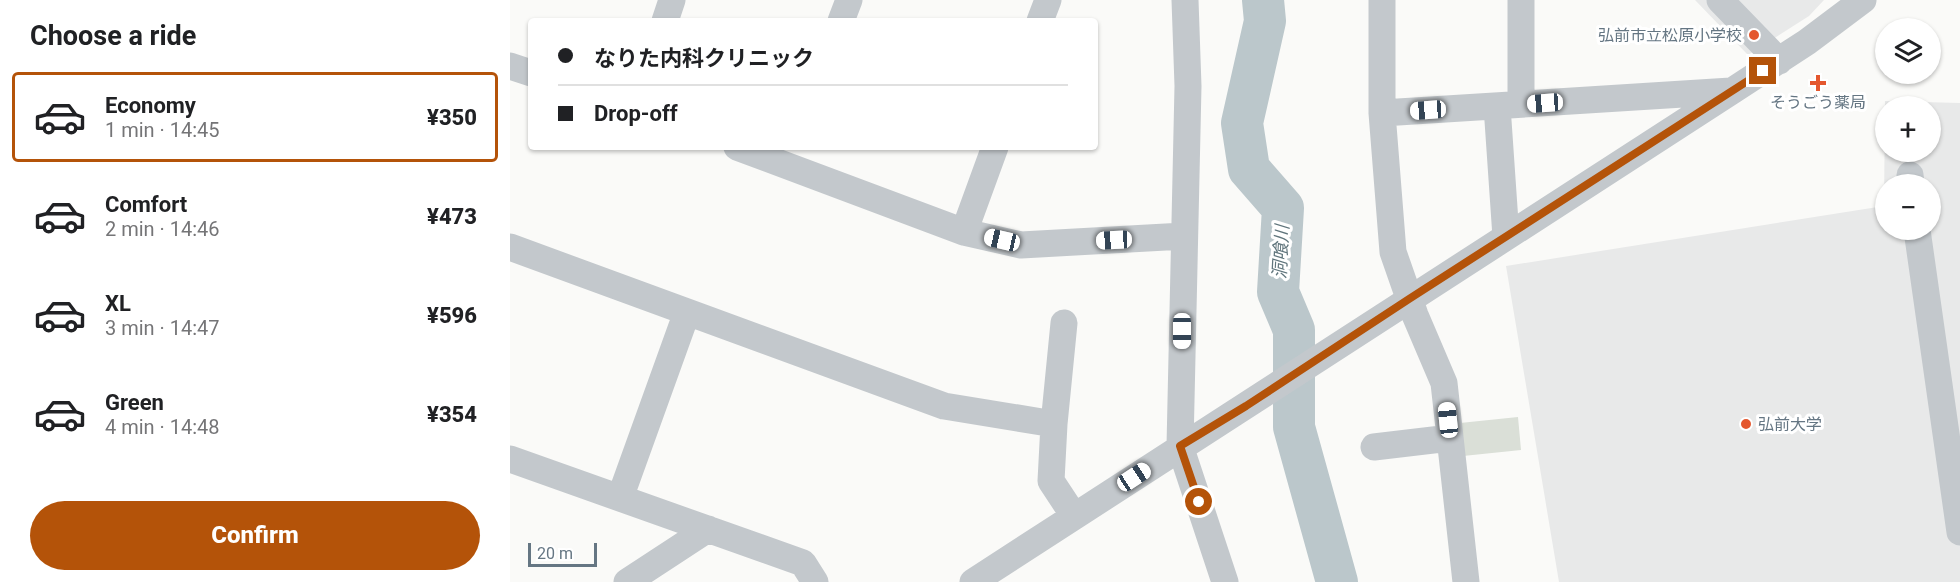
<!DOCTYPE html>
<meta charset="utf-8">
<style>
:root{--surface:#fff;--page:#f2f2f2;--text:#202124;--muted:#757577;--line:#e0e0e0;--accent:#b45309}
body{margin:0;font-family:Roboto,"Noto Sans JP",sans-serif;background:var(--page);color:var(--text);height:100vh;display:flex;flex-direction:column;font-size:22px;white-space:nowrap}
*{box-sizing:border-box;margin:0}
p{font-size:20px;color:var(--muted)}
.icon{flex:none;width:33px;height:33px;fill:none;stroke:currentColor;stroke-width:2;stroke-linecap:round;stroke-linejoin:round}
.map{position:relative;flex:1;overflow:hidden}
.drawer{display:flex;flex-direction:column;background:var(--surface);width:510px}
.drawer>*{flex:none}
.guide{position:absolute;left:18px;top:18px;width:570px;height:132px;border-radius:6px;box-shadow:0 2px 4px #0004;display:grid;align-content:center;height:132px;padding:0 30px;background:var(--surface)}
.tools{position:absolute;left:1365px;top:18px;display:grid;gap:12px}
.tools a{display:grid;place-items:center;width:66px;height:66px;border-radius:50%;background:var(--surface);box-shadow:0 2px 4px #0004;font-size:30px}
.scale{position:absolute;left:18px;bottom:15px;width:69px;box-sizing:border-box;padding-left:6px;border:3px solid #657683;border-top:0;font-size:16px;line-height:21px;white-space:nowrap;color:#657683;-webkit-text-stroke:4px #fff;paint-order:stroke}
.end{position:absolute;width:27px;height:27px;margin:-14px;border:8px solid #b45309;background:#fff;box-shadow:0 0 0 3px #fff}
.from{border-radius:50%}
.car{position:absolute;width:18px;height:36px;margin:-18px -9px;border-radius:8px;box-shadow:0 0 4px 2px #0007;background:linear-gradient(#fff 24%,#345 0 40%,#fff 0 76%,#345 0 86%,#fff 0)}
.guide b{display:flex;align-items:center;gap:21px;height:57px;font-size:22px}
.guide b+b{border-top:2px solid var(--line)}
.guide i{width:15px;height:15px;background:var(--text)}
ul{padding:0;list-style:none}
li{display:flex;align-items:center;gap:18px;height:90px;margin:0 12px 9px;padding:0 18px;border:3px solid transparent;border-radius:6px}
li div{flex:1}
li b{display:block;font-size:22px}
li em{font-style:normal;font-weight:800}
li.active{border-color:var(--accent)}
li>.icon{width:54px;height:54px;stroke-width:1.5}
h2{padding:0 30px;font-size:27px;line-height:72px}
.primary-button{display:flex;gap:12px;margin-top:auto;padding:12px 30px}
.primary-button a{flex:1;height:69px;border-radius:36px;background:var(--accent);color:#fff;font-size:24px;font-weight:800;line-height:69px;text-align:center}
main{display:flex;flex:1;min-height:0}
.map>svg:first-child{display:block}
.built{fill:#e8e9e9;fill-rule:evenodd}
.green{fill:#dadfd7}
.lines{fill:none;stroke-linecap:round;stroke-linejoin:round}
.river{stroke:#bbc7cb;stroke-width:42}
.minor{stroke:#c3c8cc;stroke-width:27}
.route{stroke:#b45309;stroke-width:8}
.poi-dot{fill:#e4572e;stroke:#fff;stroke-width:2}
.labels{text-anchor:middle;stroke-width:6;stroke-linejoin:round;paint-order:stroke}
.poi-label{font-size:16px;fill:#657683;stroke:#fff;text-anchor:end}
.water-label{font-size:18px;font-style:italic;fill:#60757c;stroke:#fff}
</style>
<main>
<section class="drawer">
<h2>Choose a ride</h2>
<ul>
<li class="active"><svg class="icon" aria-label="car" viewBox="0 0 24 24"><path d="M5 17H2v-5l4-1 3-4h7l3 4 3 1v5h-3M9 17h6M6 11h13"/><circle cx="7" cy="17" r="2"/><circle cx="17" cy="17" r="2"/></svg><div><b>Economy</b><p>1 min · 14:45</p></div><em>¥350</em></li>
<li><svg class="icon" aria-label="car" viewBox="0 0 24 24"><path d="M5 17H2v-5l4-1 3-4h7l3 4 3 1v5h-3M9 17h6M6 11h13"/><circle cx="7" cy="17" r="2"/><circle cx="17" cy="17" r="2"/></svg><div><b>Comfort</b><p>2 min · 14:46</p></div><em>¥473</em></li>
<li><svg class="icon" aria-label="car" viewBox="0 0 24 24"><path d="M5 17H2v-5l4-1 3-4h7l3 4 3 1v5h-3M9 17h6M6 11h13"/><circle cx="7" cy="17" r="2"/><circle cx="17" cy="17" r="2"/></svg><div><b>XL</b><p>3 min · 14:47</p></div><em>¥596</em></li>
<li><svg class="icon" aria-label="car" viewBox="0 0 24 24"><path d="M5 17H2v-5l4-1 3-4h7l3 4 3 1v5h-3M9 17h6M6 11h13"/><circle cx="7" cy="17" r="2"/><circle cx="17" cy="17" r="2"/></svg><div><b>Green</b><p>4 min · 14:48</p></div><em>¥354</em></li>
</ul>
<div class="primary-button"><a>Confirm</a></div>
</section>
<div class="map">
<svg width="1450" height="582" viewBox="0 0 1450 582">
<rect width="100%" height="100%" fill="#fafaf8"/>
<path class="built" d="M1185,0H1314L1299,16L1238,55Z
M1375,101L1450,103V582H1049L996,266L1374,206ZM1376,106H1420V152H1376ZM1376,184H1420V230H1376Z"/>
<path class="green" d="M1008,417L1011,450L953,456L950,423Z"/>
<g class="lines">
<path class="river" d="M753,0L755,21L732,123L739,169L773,208L768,292L784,330V427L827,582"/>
<path class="minor" d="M675,0L678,86L670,446L715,582
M872,0V113L883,252L905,315L934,383L956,582
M1011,0V104
M1210,0L1269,61
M155,21L162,0
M331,21L339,0
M530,21L538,0
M0,66L21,73
M987,106L996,237
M872,113L1221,91
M227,147L454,232L485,147
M1400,175L1401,184
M1407,230L1450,532
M454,232L511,245L674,236
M0,247L434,406L544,424
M554,323L544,424L541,481L564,516
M864,447L940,438
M0,459L293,563L305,582
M110,498L177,312
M117,582L198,529
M463,582L1222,91L1297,42L1353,0"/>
</g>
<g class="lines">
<path class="route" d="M689,502L670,446L736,406L899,299L1253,71"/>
</g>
<g class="poi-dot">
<circle cx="1244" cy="35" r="6"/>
<path d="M1305 74h6v6h6v6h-6v6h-6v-6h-6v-6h6z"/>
<circle cx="1236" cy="424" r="6"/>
</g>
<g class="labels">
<g class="poi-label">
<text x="1232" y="41">弘前市立松原小学校</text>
<text x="1308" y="108" text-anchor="middle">そうごう薬局</text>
<text x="1248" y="430" text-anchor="start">弘前大学</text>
</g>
<g class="water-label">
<text transform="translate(771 252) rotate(-87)" y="6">洞喰川</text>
</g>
</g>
</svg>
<div class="tools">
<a><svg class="icon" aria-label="layers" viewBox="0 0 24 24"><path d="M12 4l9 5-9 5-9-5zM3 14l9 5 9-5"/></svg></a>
<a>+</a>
<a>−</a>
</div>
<div class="scale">20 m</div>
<i class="end from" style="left:689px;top:502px"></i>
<i class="end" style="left:1253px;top:71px"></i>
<i class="car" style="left:1035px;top:103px;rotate:266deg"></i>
<i class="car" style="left:918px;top:110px;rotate:266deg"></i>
<i class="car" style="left:492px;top:240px;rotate:283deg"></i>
<i class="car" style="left:604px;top:240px;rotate:267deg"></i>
<i class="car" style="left:672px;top:331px;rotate:180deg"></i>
<i class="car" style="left:938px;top:420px;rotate:354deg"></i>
<i class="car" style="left:624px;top:477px;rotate:57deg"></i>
<div class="guide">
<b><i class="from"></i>なりた内科クリニック</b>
<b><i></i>Drop-off</b>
</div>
</div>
</main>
